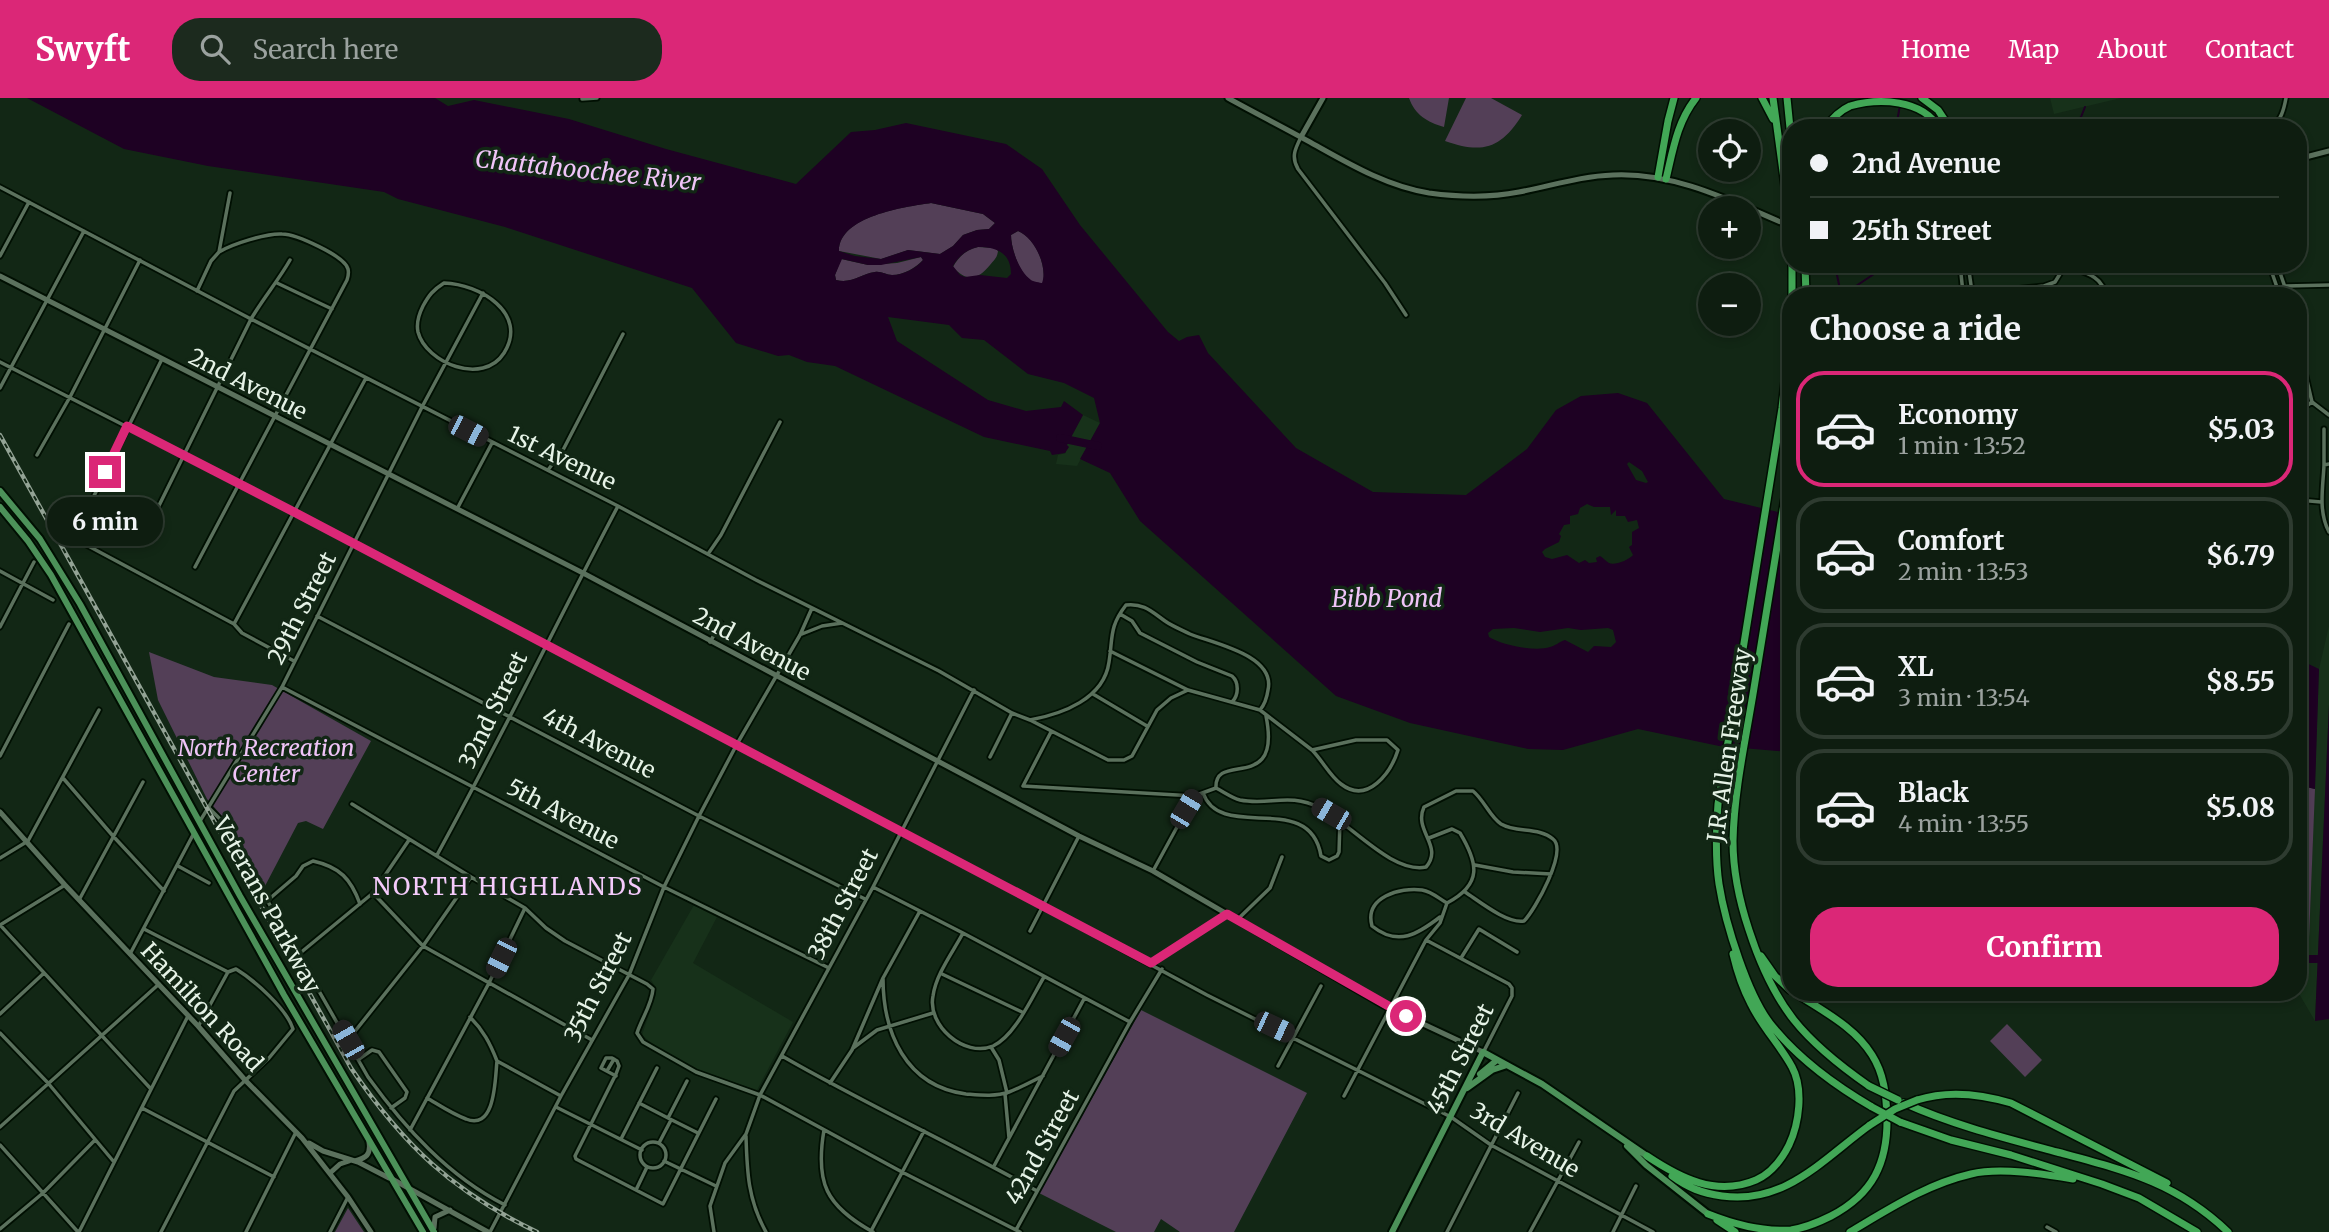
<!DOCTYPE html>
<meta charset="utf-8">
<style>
:root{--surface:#0e1d10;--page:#1c2a1e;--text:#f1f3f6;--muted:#9ba29f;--line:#2e3b30;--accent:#db2777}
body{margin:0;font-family:Merriweather,serif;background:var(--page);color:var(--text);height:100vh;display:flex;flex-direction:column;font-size:26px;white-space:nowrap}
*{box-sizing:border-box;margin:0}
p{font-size:23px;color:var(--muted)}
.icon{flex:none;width:38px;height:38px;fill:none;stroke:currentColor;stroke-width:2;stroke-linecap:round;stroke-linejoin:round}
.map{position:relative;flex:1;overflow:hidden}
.drawer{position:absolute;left:1782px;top:189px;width:525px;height:714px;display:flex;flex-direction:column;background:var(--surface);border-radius:28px;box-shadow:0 4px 10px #0003,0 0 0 2px var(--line)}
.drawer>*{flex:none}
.hud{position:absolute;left:1782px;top:21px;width:525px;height:154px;border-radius:28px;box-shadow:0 4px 10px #0003,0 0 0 2px var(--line);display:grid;align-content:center;height:154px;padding:0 28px;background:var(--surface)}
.tools{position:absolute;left:1698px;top:21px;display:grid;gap:14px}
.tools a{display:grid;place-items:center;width:63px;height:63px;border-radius:50%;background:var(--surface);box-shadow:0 4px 10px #0003,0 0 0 2px var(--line);font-size:35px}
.end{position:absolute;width:32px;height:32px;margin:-16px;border:9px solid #db2777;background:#fff;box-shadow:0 0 0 4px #fff}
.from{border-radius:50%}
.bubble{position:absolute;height:49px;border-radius:24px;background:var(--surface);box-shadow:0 4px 10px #0003,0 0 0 2px var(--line);font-size:23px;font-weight:700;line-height:49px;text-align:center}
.car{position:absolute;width:21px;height:42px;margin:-21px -10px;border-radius:9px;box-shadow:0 0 5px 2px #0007;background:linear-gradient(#222 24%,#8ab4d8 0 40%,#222 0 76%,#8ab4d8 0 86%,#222 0)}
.hud b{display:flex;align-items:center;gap:24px;height:66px;font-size:26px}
.hud b+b{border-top:2px solid var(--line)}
.hud i{width:18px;height:18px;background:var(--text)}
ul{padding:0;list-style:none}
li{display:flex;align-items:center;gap:21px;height:116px;margin:0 14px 10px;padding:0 14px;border:4px solid var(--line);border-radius:28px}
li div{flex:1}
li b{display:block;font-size:26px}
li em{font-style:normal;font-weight:700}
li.active{border-color:var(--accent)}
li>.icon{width:63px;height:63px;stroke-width:1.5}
h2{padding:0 28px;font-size:32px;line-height:84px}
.primary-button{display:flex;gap:14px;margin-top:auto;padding:14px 28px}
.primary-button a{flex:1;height:80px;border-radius:28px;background:var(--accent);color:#fff;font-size:28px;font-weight:700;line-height:80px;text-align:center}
header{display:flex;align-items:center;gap:42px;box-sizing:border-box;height:98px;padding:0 35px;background:var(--accent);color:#fff}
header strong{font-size:33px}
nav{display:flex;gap:38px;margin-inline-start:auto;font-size:24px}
.search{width:490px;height:63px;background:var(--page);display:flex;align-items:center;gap:18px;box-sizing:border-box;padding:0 24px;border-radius:28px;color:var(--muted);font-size:26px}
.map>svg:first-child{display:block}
.built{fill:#17311a}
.green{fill:#533f57}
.water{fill:#1e0123;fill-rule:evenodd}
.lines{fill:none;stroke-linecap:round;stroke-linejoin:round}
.stream{stroke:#1e0123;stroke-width:2}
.river{stroke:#1e0123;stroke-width:8}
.minor-casing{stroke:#000f02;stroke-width:7}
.tertiary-casing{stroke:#000f02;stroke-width:9}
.secondary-casing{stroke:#000f02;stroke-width:9}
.primary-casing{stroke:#000f02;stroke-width:10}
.motorway-casing{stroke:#000f02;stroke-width:10}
.minor{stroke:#5b715d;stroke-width:3.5}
.tertiary{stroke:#5b715d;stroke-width:5}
.secondary{stroke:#5b715d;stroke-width:5}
.primary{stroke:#4c9159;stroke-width:6}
.motorway{stroke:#42a756;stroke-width:7}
.rail-casing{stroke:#93a395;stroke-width:4.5}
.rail{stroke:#122715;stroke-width:2;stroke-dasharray:5;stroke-linecap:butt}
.motorway-bridge-casing{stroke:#000f02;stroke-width:10;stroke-linecap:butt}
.motorway-bridge{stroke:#42a756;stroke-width:7}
.route{stroke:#db2777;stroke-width:9}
.labels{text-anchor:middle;stroke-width:7;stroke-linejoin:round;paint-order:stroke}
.street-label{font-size:23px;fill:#e6f3e7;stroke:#122715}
.park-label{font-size:23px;font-style:italic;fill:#f0c4f8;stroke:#122715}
.water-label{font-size:24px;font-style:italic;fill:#f0c4f8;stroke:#122715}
.neighbourhood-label{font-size:24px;letter-spacing:2px;fill:#f5cbfc;stroke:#122715}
</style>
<header>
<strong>Swyft</strong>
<div class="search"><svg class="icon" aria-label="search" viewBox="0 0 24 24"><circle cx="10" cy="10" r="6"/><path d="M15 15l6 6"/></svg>Search here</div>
<nav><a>Home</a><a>Map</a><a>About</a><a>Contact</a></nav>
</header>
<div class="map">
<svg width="2329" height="1134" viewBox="0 0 2329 1134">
<rect width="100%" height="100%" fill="#122715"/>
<path class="built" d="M2050,0H2121L2054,16Z
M1083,317L1100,325L1077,368L1056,366L1058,357L1066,355V348Z
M2329,528V607L2315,923L2298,894V842L2309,840L2319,571Z
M694,807L717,819L693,865L793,924L757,992L697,972L656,949L642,937L656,896V890L651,882Z"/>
<path class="green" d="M1409,0H1449L1444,29C1427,24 1415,17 1409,0Z
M1466,0H1491L1522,17C1501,51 1482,56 1445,43Z
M931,105L983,116L995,125L989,131L977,132L963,137L953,148L940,156L908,152L881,161L839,153C839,118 904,109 931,105Z
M1018,133C1036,140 1047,169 1043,186C1039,185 1035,185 1031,183C1019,175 1011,150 1011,137Z
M978,149L995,150L998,153C997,160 995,161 990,167C978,182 966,184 953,169C959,158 966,152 978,149Z
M921,159L923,162C915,170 904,177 892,177C886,177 881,173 875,174C861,176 852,186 836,182L835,177L841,161L868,167L897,165Z
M149,554L214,579L272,587L371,643L323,731L306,723L298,725L265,788L227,724L207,701L158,602Z
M2298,687L2315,691L2309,841L2298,842Z
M1141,912L1307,995L1234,1134H1180L1161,1121L1154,1134H1116L1039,1095Z
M2007,926L2042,962L2025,979L1990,943Z
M348,1110L364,1134H335Z"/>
<path class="water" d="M27,0H435L448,8L474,2L569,21L666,51L796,86L851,34L875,32L906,25L1006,46L1042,71L1080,127L1168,234L1179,243L1187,239L1199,237L1208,255L1296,350L1373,394L1466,397L1527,351L1556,312L1581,298L1618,295L1647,305L1724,401L1790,417V654L1719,648L1638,631L1563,652L1528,651L1410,625L1336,598L1140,423L1110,375L1080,361L1100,325L1094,300L1064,285L1028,276L984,242L962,240L949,227L888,219L897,243L988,302L1026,313L1061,309L1064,303L1083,317L1067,347L1069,349L1065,355L1052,357L1050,353L984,339L835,268L807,264L789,257L778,258L736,245L692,190L505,129L398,101L384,94L208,68L124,51ZM931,105L983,116L995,125L989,131L977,132L963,137L953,148L940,156L908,152L881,161L855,158L839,153C839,118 905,109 931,105ZM1018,133C1035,140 1048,169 1042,185C1041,185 1032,183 1031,182C1019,174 1011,150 1011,137ZM978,149C997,149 1011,155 1011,176L1007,180L980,177L965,179L960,177L953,168C959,158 966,152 978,149ZM921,159L923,162C916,170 904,177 892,177C886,177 881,173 875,174C861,176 852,186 836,182L835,177L842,161L868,167H881ZM1629,364L1642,373L1648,384L1646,385L1636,382L1627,366ZM1587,406L1594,409H1610L1611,417L1616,412V418H1625L1628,424L1637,422L1639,430L1632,434V447L1629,449L1633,457C1629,462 1614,468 1609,465C1605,463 1604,460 1600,458L1596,460L1597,464L1589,465L1585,462L1579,465L1567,457L1552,461L1545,459L1542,454L1545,451L1559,444L1561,438L1559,436L1564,427L1570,426V418L1578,416L1580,410ZM1514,530L1540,534L1568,530L1581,532L1608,530L1613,532L1616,544L1611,549L1594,548L1588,554L1565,542C1559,544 1555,548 1550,549C1535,554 1502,547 1489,539L1488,535L1493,531Z
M2298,561L2319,571L2315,691L2298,687Z
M2329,607V921L2315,923Z"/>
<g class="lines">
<path class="stream" d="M1896,30L1900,7
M2066,30L2081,19L2085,9
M1838,166L1837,177L1841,196
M1841,198L1889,166"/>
<path class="river" d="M1060,340L1098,348
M2298,861H2329"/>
<g class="minor-casing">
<path id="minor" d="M582,1L597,0
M2271,30C2281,23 2284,11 2286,0
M1301,39C1295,51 1291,59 1298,71L1385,185L1406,217
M0,89L251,221L618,408L756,482L939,573L1012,615L1030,622L1108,662H1124L1132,658L1157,612L1171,600L1188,592
M0,158L29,104
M1960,166L1963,195
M1968,166L1972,194
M2269,166L2280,198
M2277,166L2288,198
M2065,168C2082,174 2104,177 2105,198
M277,185L332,211
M444,185C479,186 529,215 504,255C483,288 426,265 418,234C416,225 419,216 423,208C429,197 433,192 444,185Z
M2278,191L2284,188L2329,187
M197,193L211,163L219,154L230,95
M1945,198L2044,188L2055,184L2066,166
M2298,224L2305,250V274L2302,272L2298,255
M162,261L83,420L77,435L79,443L234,526L242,535L294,563
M0,264L294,414L902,733L1207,897L1451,1019L1491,1047L1653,1134
M2305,274L2312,304L2329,317
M0,290L84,133
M2298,314L2312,304
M37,357L70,299L140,162
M2329,366L2324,367C2323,390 2318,413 2329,434
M2324,367V331
M548,372L563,352L623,236
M2298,402L2321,404
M457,411L492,345
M143,440L251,221C264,199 278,183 290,162
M708,456L721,437L780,324
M195,469L347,182C348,179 349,175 348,171C345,158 296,136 282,136C267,135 232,146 219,154
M0,473L53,502
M1120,516L1132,523L1140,535L1197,564L1232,578C1239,584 1239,597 1232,604
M317,518L699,718L865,801
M234,526L366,280
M0,529L34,464
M802,536L822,528L842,525
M710,544L721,525
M1110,553L1188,592L1260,612L1312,652
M282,589L664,789L829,870
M1093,596L1147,628
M1030,622C1062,616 1104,601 1109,564C1113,539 1109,529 1126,507C1144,505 1152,514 1165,523C1172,528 1182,532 1190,536C1212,545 1276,557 1268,592C1267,599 1265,606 1260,612
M1051,634L1023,688L1194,698L1216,690
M1356,642H1387L1398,652C1391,674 1368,707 1341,686C1330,678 1322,662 1312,652Z
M0,658L69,526
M990,659L1012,615
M63,680L113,738L164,793
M1216,690C1224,694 1232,700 1240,702C1269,708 1289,694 1320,710C1351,726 1392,776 1426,769C1444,748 1413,733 1424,709L1456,693H1473C1484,702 1490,719 1501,726C1516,735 1539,729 1553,741C1568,753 1535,812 1524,823C1507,826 1479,803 1465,794
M1216,690C1214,652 1282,697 1266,618
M1203,695C1221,745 1310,691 1321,758L1329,762L1337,758L1339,754L1340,723
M352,706L471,779L525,810L546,830L565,843L647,886L653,891C652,906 642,920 637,935L643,944L696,974L760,997L902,1074L1020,1134
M209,710L222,723L368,979C405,1030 448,1078 505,1107
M200,723L282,589L422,309L483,195
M1429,740L1452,731L1460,735C1478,765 1483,786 1447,805
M437,757C500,642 557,524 618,408
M0,760L28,743L99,612
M1475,767L1513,774L1551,776
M178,768L209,785
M1153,773L1194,698
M65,787L0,827L151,991
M873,789L963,835L1130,924
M373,795L423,848L592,942
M79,802L143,684
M268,802L296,778L303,768L313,763C340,769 351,781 360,806
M1440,819C1418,836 1398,849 1372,828C1364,799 1400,789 1422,792C1433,794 1439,801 1447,805
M1238,821L1270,790L1282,759
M144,831L228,874L236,871C254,882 287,911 293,931L269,960L234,993L161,1134
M1030,833L1079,738
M963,835C953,854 936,876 933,898C927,927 964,960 993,948C1015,938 1032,899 1044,879
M1426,842L1509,886L1512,890V898L1484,953
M130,856L194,735
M299,856L373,795L409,742
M1461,860L1479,831L1517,854
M1151,865L1227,816
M942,876L1022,914
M883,880C883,934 905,988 966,996C979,997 995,999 1009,994C1020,990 1032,983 1043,978
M0,916L44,875
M470,919C483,932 490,945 497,963L561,998
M199,927L228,874
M0,935L48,985L114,1064
M348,942L423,848L471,779
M991,949L999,962L1007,995L1005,996L1009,1040
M853,950L877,932L933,915
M782,958C865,1006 953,1046 1037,1093
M359,961L372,952L379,954L407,994L405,1000L391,1010
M1278,968L1321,888
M607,973L614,961
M616,978L601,970L606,960H612L617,963L619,968L616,976L575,1058L576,1061L663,1106L716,1001
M687,983L668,1020L698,1035
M830,985L852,952L883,880L920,813
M1344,998L1426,842L1440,825L1447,805
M427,1000C439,1007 452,1016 466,1021C496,1033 495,980 497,963
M639,1005L668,1020
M556,1009L642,1052
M142,1010L274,1079
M0,1029L159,886
M410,1032L489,885L525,810
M824,1032C815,1085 826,1108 873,1134
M746,1038C747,1074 748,1102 766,1134
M621,1041L657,970
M640 1057a13 13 0 1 1 26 0a13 13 0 1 1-26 0Z
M659,1045L671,1022
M0,1047L78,1134
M664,1063L716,1088
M994,1068L1084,901
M636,1092L647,1069
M2047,1129L2056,1134
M0,1131L43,1095L95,1042
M1016,1132L1130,924L1162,871
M871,1133L924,1033
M79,1134L188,918
M246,1134L296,1034
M330,1134L348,1099
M490,1134L561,998L629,877L664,789L699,718L737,646L800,537L812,510
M714,1134L710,1108L725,1065L746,1036L760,997L873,789L974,592
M1447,1134L1518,995
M1530,1134L1579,1044
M1613,1134L1636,1088"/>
</g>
<g class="tertiary-casing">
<path id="tertiary" d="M1228,0C1255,15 1281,28 1308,43C1346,64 1385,88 1429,95C1459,99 1489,100 1519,94C1551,88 1581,78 1613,77C1676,74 1733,104 1790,128
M1301,39L1323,0
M2298,61L2329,53
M0,714L65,787L198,928L245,982L302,1040L348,1099L371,1134
M309,1045L323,1053L358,1064L389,1080
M355,1063C366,1060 371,1057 369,1044
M330,1075L340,1066L349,1063"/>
</g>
<g class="secondary-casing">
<path id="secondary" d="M0,178L583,475L1079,738L1153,773L1389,910L1483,954
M392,1081L488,1134
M434,1130L435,1119L450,1112"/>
</g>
<g class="primary-casing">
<path id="primary" d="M0,393L40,441L80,506L240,798L434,1134
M0,409L28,443L51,477L284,897L423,1134
M1480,976L1497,962
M1467,990L1492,972L1507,967
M1627,1048L1646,1067L1708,1116
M1392,1134L1483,954L1542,986L1647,1058"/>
</g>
<g class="motorway-casing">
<path id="motorway" d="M1762,0L1773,21
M1773,0L1787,103
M1787,0L1790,30
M1922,0L1938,12L1950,30
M1825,30C1831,22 1841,12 1850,8C1879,0 1922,1 1939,30
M1658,79L1668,23L1674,0
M1666,81C1673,52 1677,24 1696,0
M1792,166V198
M1805,166L1806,198
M1790,241L1782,310L1718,706C1716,733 1715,759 1719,786C1725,824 1748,900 1773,929C1800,962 1836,988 1872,1009
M1790,369C1778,442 1766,516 1754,590C1746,640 1734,692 1733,743C1733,774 1739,802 1749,832C1774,909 1803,942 1869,988
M1761,858L1775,878L1790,892
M1917,1002C1948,992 1981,996 2011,1005L2167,1085
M1904,1005C1953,1027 2005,1040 2057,1054C2124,1072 2176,1084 2228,1134
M1900,1024L1951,1042L2011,1057L2102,1086L2139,1100L2197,1134
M1647,1058C1680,1080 1716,1099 1756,1082C1772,1075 1782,1061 1789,1047C1799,1026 1804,991 1792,969C1780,947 1762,929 1751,906C1743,891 1737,873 1733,856
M1672,1078C1688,1090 1702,1095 1722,1098C1785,1107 1823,1061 1870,1027
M1708,1116C1733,1126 1762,1134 1791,1132C1804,1130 1819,1124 1831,1118C1873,1096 1888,1065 1887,1018C1886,996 1884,976 1872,957C1854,928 1822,913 1794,894
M1717,1122L1735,1134
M1850,1134C1889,1111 1927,1086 1971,1076C2000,1069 2043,1076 2073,1081"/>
</g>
<use href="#minor" class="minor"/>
<use href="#tertiary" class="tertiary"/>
<use href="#secondary" class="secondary"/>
<use href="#primary" class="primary"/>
<use href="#motorway" class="motorway"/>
<g class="rail-casing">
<path id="rail" d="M0,337L351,970C404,1048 452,1093 537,1134"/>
</g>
<use href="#rail" class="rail"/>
<g class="motorway-bridge-casing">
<path id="motorway-bridge" d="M1787,103L1790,134
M1869,988L1898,1002
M1872,1009L1900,1024
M1870,1027L1895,1011L1917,1002"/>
</g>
<use href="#motorway-bridge" class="motorway-bridge"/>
</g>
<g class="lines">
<path class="route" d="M105,374L127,328L294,414L1151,865L1227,816L1406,918"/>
</g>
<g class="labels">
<g class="street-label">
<text transform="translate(248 286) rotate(27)" y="8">2nd Avenue</text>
<text transform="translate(562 360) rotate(26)" y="8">1st Avenue</text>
<text transform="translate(302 510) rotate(-63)" y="8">29th Street</text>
<text transform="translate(752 546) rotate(28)" y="8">2nd Avenue</text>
<text transform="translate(493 612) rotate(-64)" y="8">32nd Street</text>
<text transform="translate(599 645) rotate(28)" y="8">4th Avenue</text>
<text transform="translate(1729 647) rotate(-82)" y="8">J.R. Allen Freeway</text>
<text transform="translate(563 716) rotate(28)" y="8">5th Avenue</text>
<text transform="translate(843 806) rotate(-62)" y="8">38th Street</text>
<text transform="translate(267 807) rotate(61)" y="8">Veterans Parkway</text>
<text transform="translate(598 889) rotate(-63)" y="8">35th Street</text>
<text transform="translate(202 909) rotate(47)" y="8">Hamilton Road</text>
<text transform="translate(1460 961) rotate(-63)" y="8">45th Street</text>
<text transform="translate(1525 1042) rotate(31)" y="8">3rd Avenue</text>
<text transform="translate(1042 1049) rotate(-61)" y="8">42nd Street</text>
</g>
<g class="park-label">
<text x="266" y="658">North Recreation<tspan x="266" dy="26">Center</tspan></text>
</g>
<g class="water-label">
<text transform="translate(588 73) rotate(6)" y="8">Chattahoochee River</text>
<text x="1387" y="509">Bibb Pond</text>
</g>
<g class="neighbourhood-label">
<text x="508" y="797">NORTH HIGHLANDS</text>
</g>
</g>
</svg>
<div class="tools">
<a><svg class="icon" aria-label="locate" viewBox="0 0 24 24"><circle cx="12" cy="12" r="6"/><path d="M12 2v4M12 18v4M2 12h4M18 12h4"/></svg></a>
<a>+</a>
<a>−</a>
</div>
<i class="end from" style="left:1406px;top:918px"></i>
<i class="end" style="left:105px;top:374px"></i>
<div class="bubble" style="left:47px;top:399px;width:116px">6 min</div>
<i class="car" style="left:468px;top:333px;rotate:117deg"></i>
<i class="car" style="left:1186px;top:711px;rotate:31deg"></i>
<i class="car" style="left:1331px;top:716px;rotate:300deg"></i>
<i class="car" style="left:501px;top:860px;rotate:206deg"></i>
<i class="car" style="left:1274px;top:929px;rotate:115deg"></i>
<i class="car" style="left:1064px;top:939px;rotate:209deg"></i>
<i class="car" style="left:348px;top:942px;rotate:330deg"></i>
<div class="hud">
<b><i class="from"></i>2nd Avenue</b>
<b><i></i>25th Street</b>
</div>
<section class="drawer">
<h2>Choose a ride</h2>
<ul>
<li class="active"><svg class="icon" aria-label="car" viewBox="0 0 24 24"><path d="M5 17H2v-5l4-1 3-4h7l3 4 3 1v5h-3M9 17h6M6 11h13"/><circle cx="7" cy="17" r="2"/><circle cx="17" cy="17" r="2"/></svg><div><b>Economy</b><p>1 min · 13:52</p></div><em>$5.03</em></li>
<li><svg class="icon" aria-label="car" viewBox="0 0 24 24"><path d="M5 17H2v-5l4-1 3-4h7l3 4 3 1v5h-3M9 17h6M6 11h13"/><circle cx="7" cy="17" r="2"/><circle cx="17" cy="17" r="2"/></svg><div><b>Comfort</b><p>2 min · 13:53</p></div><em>$6.79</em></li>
<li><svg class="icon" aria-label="car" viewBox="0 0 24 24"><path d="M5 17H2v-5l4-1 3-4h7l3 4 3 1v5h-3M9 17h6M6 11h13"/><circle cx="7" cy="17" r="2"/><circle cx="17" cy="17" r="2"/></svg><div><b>XL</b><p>3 min · 13:54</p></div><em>$8.55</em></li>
<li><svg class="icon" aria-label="car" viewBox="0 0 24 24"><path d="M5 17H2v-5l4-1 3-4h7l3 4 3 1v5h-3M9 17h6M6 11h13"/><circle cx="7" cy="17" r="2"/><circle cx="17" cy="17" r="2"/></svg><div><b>Black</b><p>4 min · 13:55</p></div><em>$5.08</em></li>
</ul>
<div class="primary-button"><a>Confirm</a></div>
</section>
</div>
